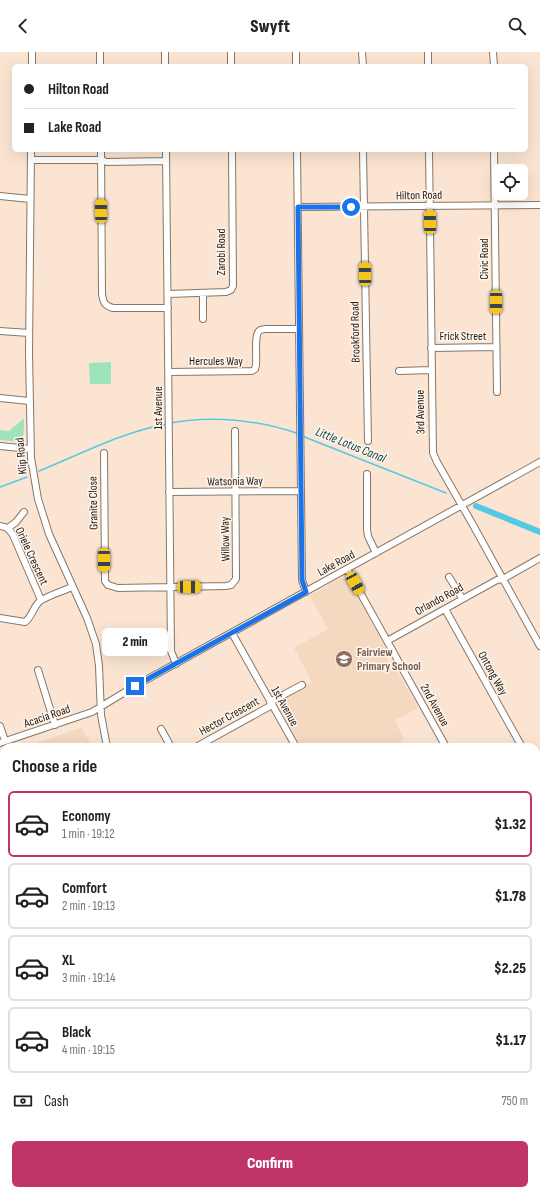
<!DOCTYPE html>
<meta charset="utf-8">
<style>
:root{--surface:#fff;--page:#f6f6f6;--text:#222;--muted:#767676;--line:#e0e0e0;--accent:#c03469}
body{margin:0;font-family:"Sofia Sans Condensed",sans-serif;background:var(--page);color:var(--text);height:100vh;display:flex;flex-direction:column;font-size:15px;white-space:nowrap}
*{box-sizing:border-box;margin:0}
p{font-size:13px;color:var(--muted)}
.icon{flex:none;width:22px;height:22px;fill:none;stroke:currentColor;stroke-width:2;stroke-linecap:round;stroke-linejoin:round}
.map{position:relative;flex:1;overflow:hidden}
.side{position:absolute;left:0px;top:691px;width:540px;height:452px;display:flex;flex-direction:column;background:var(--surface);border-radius:12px 12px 0 0;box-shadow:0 4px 16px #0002}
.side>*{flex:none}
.guide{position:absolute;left:12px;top:12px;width:516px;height:88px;border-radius:6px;box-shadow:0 4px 16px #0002;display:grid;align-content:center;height:88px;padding:0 12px;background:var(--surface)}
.buttons{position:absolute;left:492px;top:112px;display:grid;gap:8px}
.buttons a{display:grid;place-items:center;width:36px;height:36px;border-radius:6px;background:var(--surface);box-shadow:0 4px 16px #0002;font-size:20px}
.end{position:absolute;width:18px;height:18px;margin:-9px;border:5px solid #1a73e8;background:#fff;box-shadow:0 0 0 2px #fff}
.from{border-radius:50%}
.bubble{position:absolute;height:28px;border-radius:6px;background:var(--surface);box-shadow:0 4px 16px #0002;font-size:13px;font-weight:800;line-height:28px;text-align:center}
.car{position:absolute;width:12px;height:24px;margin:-12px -6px;border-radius:5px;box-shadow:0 0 3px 1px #0007;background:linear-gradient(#f5c518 24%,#345 0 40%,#f5c518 0 76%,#345 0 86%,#f5c518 0)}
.guide b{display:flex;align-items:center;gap:14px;height:38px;font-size:15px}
.guide b+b{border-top:1px solid var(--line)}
.guide i{width:10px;height:10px;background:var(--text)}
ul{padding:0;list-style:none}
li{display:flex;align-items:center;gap:12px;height:66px;margin:0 8px 6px;padding:0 4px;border:2px solid var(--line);border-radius:6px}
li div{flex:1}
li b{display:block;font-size:15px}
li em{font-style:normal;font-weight:800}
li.on{border-color:var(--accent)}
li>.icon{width:36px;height:36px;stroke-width:1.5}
h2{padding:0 12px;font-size:18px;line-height:48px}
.pay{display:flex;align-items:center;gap:10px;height:44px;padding:0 12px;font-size:15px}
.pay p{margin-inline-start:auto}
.button{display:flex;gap:8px;margin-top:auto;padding:8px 12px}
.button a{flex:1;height:46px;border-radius:6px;background:var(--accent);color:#fff;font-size:16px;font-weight:800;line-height:46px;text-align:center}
header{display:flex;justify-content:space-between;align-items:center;height:52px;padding:0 12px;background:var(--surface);font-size:18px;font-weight:800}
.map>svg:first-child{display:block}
.built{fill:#f4d8c0}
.green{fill:#9ee4bb}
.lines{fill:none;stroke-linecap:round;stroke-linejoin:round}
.stream{stroke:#53c9e4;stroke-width:1.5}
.canal{stroke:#53c9e4;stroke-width:6}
.minor-casing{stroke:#897666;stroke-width:8}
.minor{stroke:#fff;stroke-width:6}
.route{stroke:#1a73e8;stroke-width:5}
.labels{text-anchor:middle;stroke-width:3;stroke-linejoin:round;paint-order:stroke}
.street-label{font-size:12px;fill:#211a13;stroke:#fef5ed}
.education-label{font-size:12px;font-weight:bold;fill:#785e54;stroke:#fef5ed;text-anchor:start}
.water-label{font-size:13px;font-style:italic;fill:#083f4a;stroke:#fef5ed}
</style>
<header><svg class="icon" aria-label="back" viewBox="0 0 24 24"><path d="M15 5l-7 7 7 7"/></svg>Swyft<svg class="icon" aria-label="search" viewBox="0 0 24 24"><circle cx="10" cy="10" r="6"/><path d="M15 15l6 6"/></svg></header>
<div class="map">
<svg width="540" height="1143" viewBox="0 0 540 1143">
<rect width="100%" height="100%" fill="#fbe5d2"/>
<path class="built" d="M341,526L348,528L383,592L384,600L391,614L397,619L418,656L395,668L404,687L389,695H302L277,650L312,630L294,596L328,577L310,544Z
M82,676L92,695H24L81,676Z
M4,702V1050L0,1051V703Z"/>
<path class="green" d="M111,310V332H90L89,311Z
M23,367H24C24,392 24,390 0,388V378L9,379Z
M282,1139H350L352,1143H270Z"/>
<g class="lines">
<path class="stream" d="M170,371C212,363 259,368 299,382
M302,384L446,441
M39,419C81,402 122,380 167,372
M0,435L27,425"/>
<path class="canal" d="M476,454L540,480"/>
<g class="minor-casing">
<path id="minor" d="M100,0V14
M165,0V14
M231,0V14
M296,0V14
M362,0L363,14
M428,0V14
M493,0L494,14
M32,14V0
M31,98L29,301L31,406L38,447L49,482L87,566L96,592L99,614L101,663L107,695
M101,98L102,242C103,250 105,254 113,256H168
M166,98L171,599L176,612
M297,98L302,528L306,540
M363,98L368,389
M429,98L433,401L437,410L473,473L540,594
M494,98L497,340
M31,108H101L107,110L166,109
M0,144L30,147
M298,155L540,153
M203,241V267
M168,242L226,240L231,238L233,234L232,98
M0,279L29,281
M431,296L496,295
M399,319L431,318
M169,320L252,319L255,317L256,313C257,306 254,284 259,279C261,277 262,278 265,277H299
M0,346L29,349
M0,394L30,397
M104,401L105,523V529L108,533L118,536L226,534L231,533L236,527L235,379
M367,422V478L368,484L376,501
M169,440L301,439
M0,474C7,475 9,477 13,483L41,548
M8,476L16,470L24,460
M347,517L446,695
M449,525L462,546
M445,557L522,695
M0,566L25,570C32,565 33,555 40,549C47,544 63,539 72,535
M232,581L296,695
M387,589L497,528L503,527L540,506
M38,618L55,673
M270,650L302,633
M0,674L5,689
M161,677L171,695
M0,691L92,660L135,634L540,410
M196,695L272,653
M536,721L540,728
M536,858L540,865
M536,1052L540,1050
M536,1113L540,1111
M536,1128L540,1136
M32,1139L33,1143
M149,1139L150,1143
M358,1139L361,1143
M177,1143L189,1139
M373,1143L380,1139
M489,1143L496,1139"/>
</g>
<use href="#minor" class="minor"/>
</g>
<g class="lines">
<path class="route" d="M135,634L306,540L302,528L298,155H351"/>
</g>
<defs>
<g id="school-disc" transform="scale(0.9)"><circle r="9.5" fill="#8d6e63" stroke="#fef5ed"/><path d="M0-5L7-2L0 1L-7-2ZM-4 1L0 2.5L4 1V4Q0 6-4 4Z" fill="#fff"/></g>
</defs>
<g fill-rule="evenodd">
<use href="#school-disc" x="344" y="607"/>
</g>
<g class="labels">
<g class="street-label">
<text transform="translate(419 143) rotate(-1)" y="4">Hilton Road</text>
<text transform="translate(221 200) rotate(-90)" y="4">Zarobi Road</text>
<text transform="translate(484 207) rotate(-90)" y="4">Civic Road</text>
<text transform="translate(355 280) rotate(-91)" y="4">Brookford Road</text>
<text x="463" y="288">Frick Street</text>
<text x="216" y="313">Hercules Way</text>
<text transform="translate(158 356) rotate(-90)" y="4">1st Avenue</text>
<text transform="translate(420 360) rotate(-91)" y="4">3rd Avenue</text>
<text transform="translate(21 404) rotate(-95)" y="4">Klip Road</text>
<text transform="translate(235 429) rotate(-1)" y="4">Watsonia Way</text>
<text transform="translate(93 451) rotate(-91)" y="4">Granite Close</text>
<text transform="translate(225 487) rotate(-91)" y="4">Willow Way</text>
<text transform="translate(32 504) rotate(65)" y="4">Oriele Crescent</text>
<text transform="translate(336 511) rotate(-29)" y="4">Lake Road</text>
<text transform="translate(439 547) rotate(-29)" y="4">Orlando Road</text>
<text transform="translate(493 621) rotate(61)" y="4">Ontong Way</text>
<text transform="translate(435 653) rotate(61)" y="4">2nd Avenue</text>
<text transform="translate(285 654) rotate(61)" y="4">1st Avenue</text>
<text transform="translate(47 664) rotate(-19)" y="4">Acacia Road</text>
<text transform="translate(229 664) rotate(-29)" y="4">Hector Crescent</text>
</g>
<g class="education-label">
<text x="357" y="604">Fairview<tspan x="357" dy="14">Primary School</tspan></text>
</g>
<g class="water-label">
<text transform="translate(351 392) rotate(22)" y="5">Little Lotus Canal</text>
</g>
</g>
</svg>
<div class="buttons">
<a><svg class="icon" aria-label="locate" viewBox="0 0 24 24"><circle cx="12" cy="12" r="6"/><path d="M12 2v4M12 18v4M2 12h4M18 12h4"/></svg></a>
</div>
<i class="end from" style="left:351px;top:155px"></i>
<i class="end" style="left:135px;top:634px"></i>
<div class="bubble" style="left:102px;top:576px;width:66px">2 min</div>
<i class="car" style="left:101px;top:159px;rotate:359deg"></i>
<i class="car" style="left:430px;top:170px;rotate:359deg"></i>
<i class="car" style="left:365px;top:222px;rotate:359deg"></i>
<i class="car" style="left:496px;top:250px;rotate:180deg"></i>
<i class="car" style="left:104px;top:508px;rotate:180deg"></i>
<i class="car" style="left:355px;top:531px;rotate:151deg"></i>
<i class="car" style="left:189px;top:535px;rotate:90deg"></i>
<div class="guide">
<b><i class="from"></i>Hilton Road</b>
<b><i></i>Lake Road</b>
</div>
<section class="side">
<h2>Choose a ride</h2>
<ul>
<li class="on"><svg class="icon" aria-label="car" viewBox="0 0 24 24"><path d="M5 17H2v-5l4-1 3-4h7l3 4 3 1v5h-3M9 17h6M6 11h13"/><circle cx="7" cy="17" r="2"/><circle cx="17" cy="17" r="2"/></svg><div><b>Economy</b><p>1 min · 19:12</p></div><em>$1.32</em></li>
<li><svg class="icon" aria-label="car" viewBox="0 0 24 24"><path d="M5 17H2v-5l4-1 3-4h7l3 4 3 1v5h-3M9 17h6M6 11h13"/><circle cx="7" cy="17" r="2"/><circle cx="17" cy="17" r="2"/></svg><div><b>Comfort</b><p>2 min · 19:13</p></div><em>$1.78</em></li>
<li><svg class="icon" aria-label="car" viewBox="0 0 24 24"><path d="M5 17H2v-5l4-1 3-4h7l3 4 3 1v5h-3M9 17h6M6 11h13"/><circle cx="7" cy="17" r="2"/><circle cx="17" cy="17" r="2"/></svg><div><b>XL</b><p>3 min · 19:14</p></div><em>$2.25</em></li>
<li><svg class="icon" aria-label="car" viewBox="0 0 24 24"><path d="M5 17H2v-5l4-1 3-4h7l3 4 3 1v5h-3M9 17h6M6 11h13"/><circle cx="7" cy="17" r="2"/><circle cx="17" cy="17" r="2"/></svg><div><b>Black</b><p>4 min · 19:15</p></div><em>$1.17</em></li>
</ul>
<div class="pay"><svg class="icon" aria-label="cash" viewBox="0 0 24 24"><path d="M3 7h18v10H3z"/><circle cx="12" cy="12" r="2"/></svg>Cash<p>750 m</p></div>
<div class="button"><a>Confirm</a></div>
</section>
</div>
